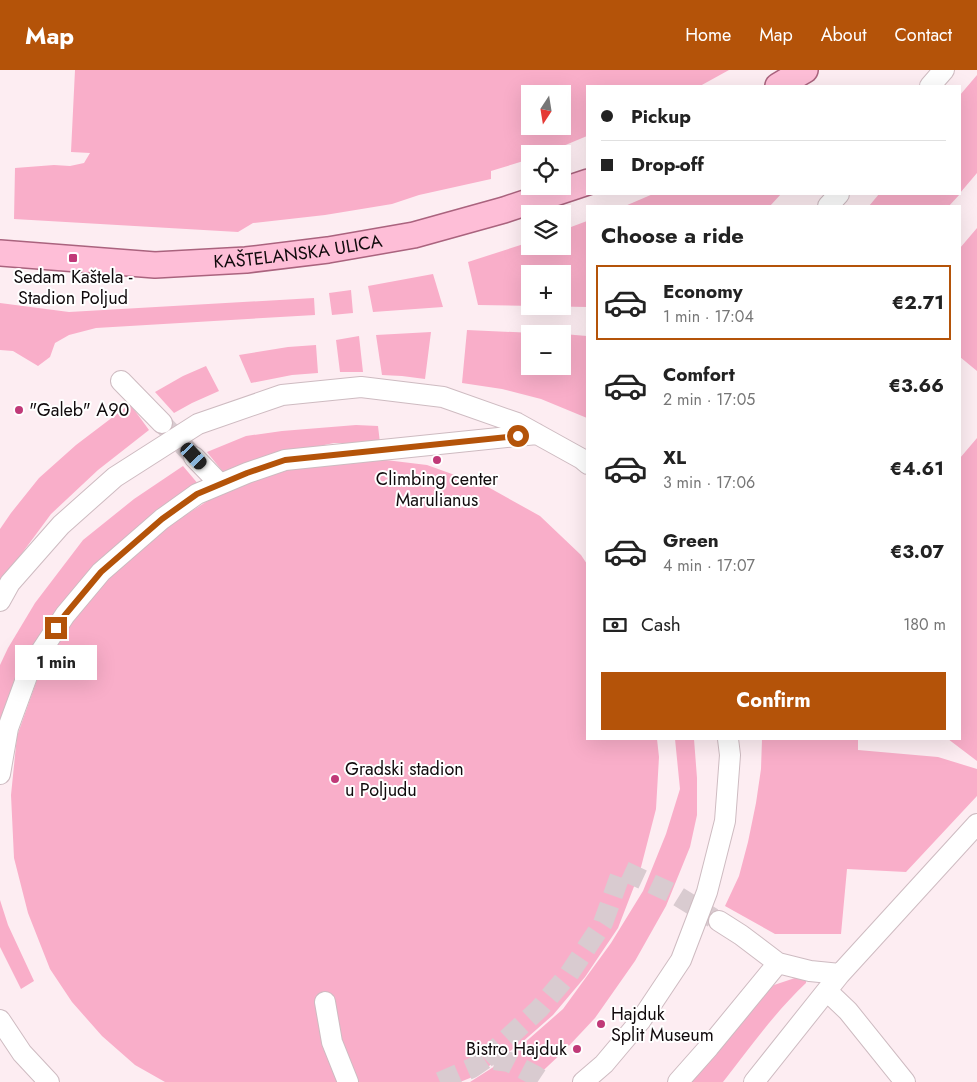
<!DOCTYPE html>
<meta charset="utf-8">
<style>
:root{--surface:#fff;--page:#f6f6f6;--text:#222;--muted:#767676;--line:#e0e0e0;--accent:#b45309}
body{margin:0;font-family:Jost,sans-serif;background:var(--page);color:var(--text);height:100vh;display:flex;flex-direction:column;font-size:19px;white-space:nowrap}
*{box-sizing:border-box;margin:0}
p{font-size:16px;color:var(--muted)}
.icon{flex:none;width:28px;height:28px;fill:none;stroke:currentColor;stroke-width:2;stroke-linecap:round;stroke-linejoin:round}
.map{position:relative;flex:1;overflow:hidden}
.drawer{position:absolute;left:586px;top:135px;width:375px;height:535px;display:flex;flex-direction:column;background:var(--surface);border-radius:0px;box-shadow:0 5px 20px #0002}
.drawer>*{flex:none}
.top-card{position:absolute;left:586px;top:15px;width:375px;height:110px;border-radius:0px;box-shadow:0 5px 20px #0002;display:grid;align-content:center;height:110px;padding:0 15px;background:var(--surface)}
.needle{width:32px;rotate:192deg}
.fabs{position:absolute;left:521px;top:15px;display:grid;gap:10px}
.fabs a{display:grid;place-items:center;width:50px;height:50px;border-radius:0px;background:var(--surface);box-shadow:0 5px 20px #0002;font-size:25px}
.end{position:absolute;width:22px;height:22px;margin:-11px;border:6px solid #b45309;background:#fff;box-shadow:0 0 0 2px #fff}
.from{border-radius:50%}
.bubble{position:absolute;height:35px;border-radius:0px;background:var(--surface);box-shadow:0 5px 20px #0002;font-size:16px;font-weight:700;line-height:35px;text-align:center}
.car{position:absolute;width:15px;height:30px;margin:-15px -8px;border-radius:6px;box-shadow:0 0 4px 1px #0007;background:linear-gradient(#222 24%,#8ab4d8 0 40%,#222 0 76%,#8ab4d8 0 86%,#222 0)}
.top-card b{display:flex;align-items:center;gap:18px;height:48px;font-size:19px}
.top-card b+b{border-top:1px solid var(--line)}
.top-card i{width:12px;height:12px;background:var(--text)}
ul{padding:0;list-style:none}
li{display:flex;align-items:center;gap:15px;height:75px;margin:0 10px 8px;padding:0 5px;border:2px solid transparent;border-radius:0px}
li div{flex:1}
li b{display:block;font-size:19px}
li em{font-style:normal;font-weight:700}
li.current{border-color:var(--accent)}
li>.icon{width:45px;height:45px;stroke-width:1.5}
h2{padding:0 15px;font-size:22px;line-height:60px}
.pay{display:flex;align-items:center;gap:12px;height:55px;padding:0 15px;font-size:19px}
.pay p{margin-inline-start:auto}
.primary-button{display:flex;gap:10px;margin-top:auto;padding:10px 15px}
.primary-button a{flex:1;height:58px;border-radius:0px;background:var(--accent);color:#fff;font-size:20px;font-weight:700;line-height:58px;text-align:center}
header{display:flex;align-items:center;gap:30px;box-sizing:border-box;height:70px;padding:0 25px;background:var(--accent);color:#fff}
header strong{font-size:24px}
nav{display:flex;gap:28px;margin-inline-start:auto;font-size:18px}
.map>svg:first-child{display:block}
.green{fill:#f9aec9;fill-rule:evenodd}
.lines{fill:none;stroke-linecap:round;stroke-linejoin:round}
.minor-tunnel{stroke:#d9cbd0;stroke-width:20;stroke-dasharray:20 10;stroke-linecap:butt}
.minor-casing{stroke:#cebbc1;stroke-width:22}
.major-casing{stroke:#aa637e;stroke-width:28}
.minor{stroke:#fff;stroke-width:20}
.major{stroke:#febed7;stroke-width:25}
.route{stroke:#b45309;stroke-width:6}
.poi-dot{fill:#c03978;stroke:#fff;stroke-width:2}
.labels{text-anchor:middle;stroke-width:4;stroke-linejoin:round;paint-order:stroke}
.street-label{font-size:18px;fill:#100a0c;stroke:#fff}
.poi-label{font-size:18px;fill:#100a0c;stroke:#fff;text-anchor:start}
</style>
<header>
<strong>Map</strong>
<nav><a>Home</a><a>Map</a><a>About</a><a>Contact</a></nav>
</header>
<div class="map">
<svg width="977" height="1012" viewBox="0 0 977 1012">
<rect width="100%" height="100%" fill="#fdedf2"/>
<path class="green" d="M75,0H729L700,16H588L587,66L544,84H530V89L491,101V109L419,125L392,134L325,145L253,153L238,162L14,149L15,98L54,95L70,96L84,93L90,83L71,82ZM530,24H562V56H530Z
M977,5V103L960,123V25Z
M653,124H781L770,136H625Z
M879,124H960L949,136H869Z
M587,151V237L478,235L468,192L530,172V176H562L563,160ZM530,204H562V236H530Z
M977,158V301L960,287V178Z
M433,204L443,237L373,242L368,216Z
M351,220L353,243L332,245L329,223Z
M314,228L315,245L96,258L69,265L55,273L50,287L38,296L13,281L0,280V233L69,242Z
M467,260L555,264H530V296H562L563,264L587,266V348L541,329L502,319L462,313Z
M431,262L425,309L402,306L382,305L376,265Z
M359,266L363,302H340L336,270Z
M316,275L318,303L292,305L251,313L239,285L288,277Z
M206,296L219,321L192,333L174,343L155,322L183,306Z
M130,334L149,360L98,400L51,444L0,513V459L11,443L39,408L76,375Z
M356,355L378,356L380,373H334L300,380L223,402L207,382L246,366L282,361Z
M977,368V691L948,669H960V388Z
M361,387L427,395L488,417L540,446L581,485L587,494L588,669H657L659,687L656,739L640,801L618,858L585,907L553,945L520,974L475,1006L460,1012H165L135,995L102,966L72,932L50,899L28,843L14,788L11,725L17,666L38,607L67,553L111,504L157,463L228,418L297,394Z
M183,396L199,415L87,511L0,670V595L8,578L35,533L83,470L134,429Z
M675,669H694L697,708V745L690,777L666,836L635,891L595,948L565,980L531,1012H470L506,989L563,939L611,873L643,821L666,764L680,719Z
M762,669H858V680L938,687L977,699V726L906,802L847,799L841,864H775L725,836L739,806L748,772L756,733L761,699Z
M0,830L8,855L34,911L21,919L0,877Z
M798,907L806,910V913C775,942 749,979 723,1012H689L759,928L774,915Z"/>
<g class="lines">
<path class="minor-tunnel" d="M162,353L194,387
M485,989L539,939L569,904L603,853L622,800L674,824L713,848
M440,1012L472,998L485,989L509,992L536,1006L545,1012"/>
<g class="minor-casing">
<path id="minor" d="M930,16L944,0
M828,136L839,124
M121,311L162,353
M194,387L220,414
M0,531L10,513L61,455L115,407L198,354L282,325L361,317L443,327L517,353L582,389L588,394
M0,704L8,658L30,598L65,545L101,502L162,449L197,424L247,403L285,390L537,364
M719,851L741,865L778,893
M827,921L848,941L905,1012
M325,932L332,972L348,1012
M0,950L22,983L49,1012
M583,1012L604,994L641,950L681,890L707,822L725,751L730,685L728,669
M678,1012L709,977L778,893L810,901L840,904
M754,1012L840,904L977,754"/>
</g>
<g class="major-casing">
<g id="major">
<path d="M778,16L805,0"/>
<path id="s1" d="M0,183L155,195L246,190L328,180L414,165L504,140L588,112"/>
</g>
</g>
<use href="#minor" class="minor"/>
<use href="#major" class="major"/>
</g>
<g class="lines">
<path class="route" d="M56,558L65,545L101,502L162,449L197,424L247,403L285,390L518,366"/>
</g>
<g class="poi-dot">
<rect x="68" y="183" width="10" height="10" rx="2.5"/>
<circle cx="19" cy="340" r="5"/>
<circle cx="437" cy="390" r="5"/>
<circle cx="335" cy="709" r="5"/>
<circle cx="601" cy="954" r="5"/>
<circle cx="577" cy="979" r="5"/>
</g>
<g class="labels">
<g class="street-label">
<text dy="6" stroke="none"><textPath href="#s1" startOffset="299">KAŠTELANSKA ULICA</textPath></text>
</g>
<g class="poi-label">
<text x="73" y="213" text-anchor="middle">Sedam Kaštela -<tspan x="73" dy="21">Stadion Poljud</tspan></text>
<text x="29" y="346">"Galeb" A90</text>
<text x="437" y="415" text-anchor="middle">Climbing center<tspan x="437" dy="21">Marulianus</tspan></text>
<text x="345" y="705">Gradski stadion<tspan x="345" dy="21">u Poljudu</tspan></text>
<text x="611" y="950">Hajduk<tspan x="611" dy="21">Split Museum</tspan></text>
<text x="567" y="985" text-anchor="end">Bistro Hajduk</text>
</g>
</g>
</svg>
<div class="fabs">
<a><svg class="needle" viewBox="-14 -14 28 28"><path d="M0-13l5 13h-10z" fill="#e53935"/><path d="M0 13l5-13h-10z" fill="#767676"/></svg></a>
<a><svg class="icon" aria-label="locate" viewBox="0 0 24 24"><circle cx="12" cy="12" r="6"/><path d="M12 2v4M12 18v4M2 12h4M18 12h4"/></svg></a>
<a><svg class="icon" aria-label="layers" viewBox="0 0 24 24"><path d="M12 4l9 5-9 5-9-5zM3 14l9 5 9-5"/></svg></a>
<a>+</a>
<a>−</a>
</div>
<i class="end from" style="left:518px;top:366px"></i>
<i class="end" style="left:56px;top:558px"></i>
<div class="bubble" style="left:15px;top:575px;width:82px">1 min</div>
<i class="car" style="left:194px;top:386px;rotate:137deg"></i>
<div class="top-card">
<b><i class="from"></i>Pickup</b>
<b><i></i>Drop-off</b>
</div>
<section class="drawer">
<h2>Choose a ride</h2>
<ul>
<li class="current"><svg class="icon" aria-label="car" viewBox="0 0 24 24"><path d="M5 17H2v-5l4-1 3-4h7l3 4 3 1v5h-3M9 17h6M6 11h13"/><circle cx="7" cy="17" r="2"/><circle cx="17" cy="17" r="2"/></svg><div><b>Economy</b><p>1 min · 17:04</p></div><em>€2.71</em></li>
<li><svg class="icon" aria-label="car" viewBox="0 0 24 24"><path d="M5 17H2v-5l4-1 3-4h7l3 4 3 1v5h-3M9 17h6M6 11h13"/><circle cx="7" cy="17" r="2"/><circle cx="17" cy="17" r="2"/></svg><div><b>Comfort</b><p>2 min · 17:05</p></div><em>€3.66</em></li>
<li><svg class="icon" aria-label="car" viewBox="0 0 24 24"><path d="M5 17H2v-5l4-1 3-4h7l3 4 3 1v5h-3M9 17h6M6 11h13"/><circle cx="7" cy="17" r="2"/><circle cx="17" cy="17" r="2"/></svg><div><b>XL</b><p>3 min · 17:06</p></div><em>€4.61</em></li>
<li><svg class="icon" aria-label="car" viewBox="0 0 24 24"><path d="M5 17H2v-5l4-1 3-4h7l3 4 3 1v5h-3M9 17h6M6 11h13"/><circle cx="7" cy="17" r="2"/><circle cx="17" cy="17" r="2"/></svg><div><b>Green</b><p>4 min · 17:07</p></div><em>€3.07</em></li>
</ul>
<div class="pay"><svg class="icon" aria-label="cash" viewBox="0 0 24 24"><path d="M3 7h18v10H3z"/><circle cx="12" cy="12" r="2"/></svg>Cash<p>180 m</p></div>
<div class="primary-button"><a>Confirm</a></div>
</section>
</div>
